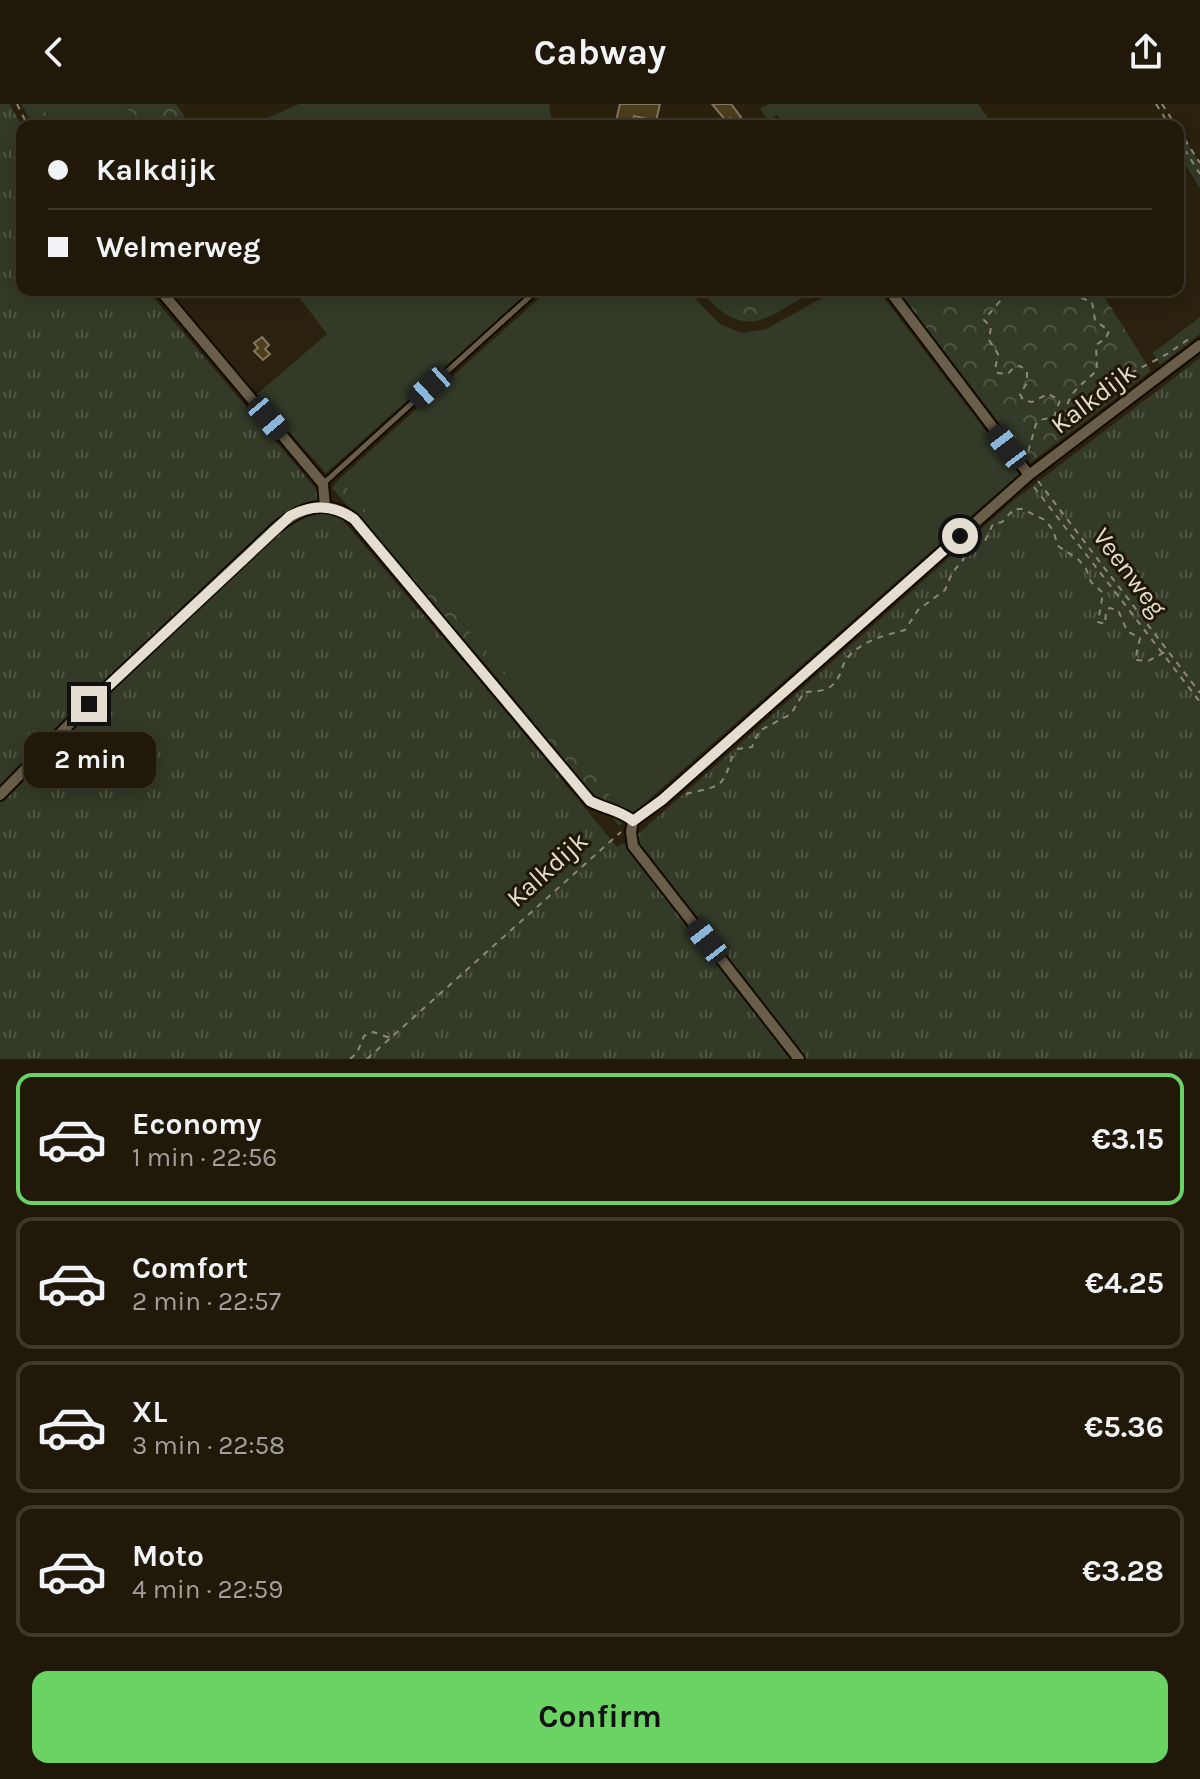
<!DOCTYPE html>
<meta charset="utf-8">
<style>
:root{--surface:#20190a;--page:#2d2618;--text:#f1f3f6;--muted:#a2a09c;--line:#3d382b;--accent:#6ad364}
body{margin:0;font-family:Karla,sans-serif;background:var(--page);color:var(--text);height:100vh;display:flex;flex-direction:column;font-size:30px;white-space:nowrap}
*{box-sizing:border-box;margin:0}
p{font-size:26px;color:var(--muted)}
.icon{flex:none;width:44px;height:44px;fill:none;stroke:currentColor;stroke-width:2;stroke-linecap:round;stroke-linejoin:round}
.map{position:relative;height:955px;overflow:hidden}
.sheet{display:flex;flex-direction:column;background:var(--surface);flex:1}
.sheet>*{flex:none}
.hud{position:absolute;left:16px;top:16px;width:1168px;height:176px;border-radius:16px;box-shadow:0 4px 20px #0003,0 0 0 2px var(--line);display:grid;align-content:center;height:176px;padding:0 32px;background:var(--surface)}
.end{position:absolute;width:36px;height:36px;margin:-18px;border:10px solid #e3ddd2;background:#111;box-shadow:0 0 0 4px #111}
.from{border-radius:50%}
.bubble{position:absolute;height:56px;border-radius:16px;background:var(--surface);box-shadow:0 4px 20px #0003,0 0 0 2px var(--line);font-size:26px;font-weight:700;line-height:56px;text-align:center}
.car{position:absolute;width:24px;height:48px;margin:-24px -12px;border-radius:10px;box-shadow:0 0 6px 2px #0007;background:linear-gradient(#222 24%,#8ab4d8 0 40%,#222 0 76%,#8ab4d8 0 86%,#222 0)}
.hud b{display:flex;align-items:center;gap:28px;height:76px;font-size:30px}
.hud b+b{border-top:2px solid var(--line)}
.hud i{width:20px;height:20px;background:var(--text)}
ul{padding:14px 0 0;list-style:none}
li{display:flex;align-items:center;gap:24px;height:132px;margin:0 16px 12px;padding:0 16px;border:4px solid var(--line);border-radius:16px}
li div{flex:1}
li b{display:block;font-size:30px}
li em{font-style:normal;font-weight:700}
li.selected{border-color:var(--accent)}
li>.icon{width:72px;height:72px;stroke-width:1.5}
.button{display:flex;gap:16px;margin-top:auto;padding:16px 32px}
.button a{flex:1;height:92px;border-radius:16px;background:var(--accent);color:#111;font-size:32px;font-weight:700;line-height:92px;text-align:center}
header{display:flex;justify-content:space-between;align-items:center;height:104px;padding:0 32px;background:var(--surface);font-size:36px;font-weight:700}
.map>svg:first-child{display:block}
.grass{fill:#333a27}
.forest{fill:url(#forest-crowns)}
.park{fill:url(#park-tufts)}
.building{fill:#4d3d1b;stroke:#817761;stroke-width:2}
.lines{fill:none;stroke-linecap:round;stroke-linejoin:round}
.lane-casing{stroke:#130a00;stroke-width:9}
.street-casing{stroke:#130a00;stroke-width:14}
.path{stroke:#8e8778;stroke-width:2;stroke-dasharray:6 6;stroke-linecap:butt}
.lane{stroke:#685e49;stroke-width:5}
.street{stroke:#685e49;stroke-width:10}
.route{stroke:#e3ddd2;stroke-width:10}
.labels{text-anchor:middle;stroke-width:6;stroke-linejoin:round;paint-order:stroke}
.street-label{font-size:26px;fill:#e3ddd2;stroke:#201805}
</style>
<header><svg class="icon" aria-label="back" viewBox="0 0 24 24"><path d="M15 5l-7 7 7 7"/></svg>Cabway<svg class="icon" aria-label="share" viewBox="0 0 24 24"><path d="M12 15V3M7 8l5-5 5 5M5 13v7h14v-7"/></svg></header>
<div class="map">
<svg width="1200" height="955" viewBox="0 0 1200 955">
<defs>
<pattern id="forest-crowns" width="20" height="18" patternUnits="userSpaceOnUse" patternTransform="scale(2)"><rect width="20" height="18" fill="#333a27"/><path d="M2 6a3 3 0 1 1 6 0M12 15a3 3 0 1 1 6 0" fill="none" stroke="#505645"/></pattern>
<pattern id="park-tufts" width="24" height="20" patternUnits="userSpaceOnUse" patternTransform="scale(2)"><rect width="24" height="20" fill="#333a27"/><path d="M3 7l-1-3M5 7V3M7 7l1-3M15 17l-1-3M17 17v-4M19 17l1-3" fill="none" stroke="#505645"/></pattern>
</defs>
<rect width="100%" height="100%" fill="#2a210e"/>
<path class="grass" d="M41,0H124L140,22H54Z
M299,0H549L553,22H256L254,20Z
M768,0H978L994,22H786L777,11L769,17L760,5Z
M1178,24L1200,59V84L1178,50Z
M297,186H531L326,369L256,291L327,230L295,188Z
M548,186H687L720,220L741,229L766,225L836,186H878L1019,370L629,713L339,375Z"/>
<path class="forest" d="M21,0H41L54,22H34Z
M124,0H176L185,13L169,22H140Z
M700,186H815C765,215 745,239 700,186Z
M897,186H1100L1151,267L1030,359Z
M1200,213V230L1160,261L1153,249Z
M339,375L629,713L619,722L488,563L332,384Z"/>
<path class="park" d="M0,0H10L22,23V186H147L516,620L617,743L622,739L626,741L1014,396L1200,254V955H0Z"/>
<path class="building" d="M620,0H660L656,17L634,12L632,20L616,17Z
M712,0H731L741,13L734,19L730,14L726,17Z
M262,233L269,241L265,245L270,250L263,256L254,247L258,244L254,239Z"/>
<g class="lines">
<g class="lane-casing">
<path id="lane" d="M324,379L537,186"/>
</g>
<g class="street-casing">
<path id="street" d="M160,186L323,380L325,402
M889,186L1029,371
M0,691L89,600L276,424C301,403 326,394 354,415L590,697C605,705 620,706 633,717
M633,717L662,696L1029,371L1200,241
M633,717L631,728L633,742L799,955"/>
</g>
<path class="path" d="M17,0L28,22
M1156,0L1170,22
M1162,0L1176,22
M1178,25L1200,59
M1178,35L1200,70
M998,186L1001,190L1000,197L984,216L991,223L989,236L998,250L995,266L998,269L1008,270L1014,263L1020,262L1027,267V279L1020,290L1023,296L1032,298L1048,290L1060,296L1054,313L1040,316L1036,320L1027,352
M1074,186L1076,192L1092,198L1095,216L1109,227L1106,234L1096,241L1097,266C1084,280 1069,286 1066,307L1071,312L1104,288L1118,285L1129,270L1169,249L1190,234
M1038,377L1200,589
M1034,383L1200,598
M737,645L752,643L759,627L791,610L804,588C820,587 832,588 840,570C843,564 843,558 848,553C864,536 883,532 905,526L918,506L945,486L952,469L963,456L968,441L984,439L993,420L1002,418L1014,405H1022L1045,416L1053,426L1058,442L1079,456L1086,465L1091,478L1103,489L1098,518L1105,520L1106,507L1109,504L1118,506L1127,527L1140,534L1135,556L1148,557L1167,547
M686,690C721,681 722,686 733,650
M350,955L357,949L364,932L373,928L390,934
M367,955L621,728"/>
<use href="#lane" class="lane"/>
<use href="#street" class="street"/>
</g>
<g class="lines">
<path class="route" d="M89,600L290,412C312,400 333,400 354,415L590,697C605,705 620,706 633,717L662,696L960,432"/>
</g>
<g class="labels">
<g class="street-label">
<text transform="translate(1093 294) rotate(-37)" y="9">Kalkdijk</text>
<text transform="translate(1130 468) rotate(53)" y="9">Veenweg</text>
<text transform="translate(547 765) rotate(-42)" y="9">Kalkdijk</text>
</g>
</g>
</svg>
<i class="end from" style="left:960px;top:432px"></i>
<i class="end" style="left:89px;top:600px"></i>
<div class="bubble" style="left:24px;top:628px;width:132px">2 min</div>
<i class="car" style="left:430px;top:283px;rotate:228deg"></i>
<i class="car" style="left:268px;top:314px;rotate:140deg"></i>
<i class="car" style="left:1007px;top:343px;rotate:323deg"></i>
<i class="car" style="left:707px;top:837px;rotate:322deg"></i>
<div class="hud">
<b><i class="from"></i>Kalkdijk</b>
<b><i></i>Welmerweg</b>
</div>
</div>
<section class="sheet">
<ul>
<li class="selected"><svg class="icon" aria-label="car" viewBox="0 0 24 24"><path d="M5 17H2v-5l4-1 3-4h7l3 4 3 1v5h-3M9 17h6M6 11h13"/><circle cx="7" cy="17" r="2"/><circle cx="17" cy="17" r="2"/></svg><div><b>Economy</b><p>1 min · 22:56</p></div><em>€3.15</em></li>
<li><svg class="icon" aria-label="car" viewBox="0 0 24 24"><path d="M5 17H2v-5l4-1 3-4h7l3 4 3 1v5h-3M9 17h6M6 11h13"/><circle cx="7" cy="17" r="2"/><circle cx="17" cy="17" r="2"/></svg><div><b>Comfort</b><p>2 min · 22:57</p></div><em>€4.25</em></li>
<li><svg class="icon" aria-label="car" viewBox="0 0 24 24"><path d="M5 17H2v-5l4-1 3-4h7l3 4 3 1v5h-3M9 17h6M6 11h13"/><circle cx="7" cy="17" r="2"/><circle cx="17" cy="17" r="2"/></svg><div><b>XL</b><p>3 min · 22:58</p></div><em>€5.36</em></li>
<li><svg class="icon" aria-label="car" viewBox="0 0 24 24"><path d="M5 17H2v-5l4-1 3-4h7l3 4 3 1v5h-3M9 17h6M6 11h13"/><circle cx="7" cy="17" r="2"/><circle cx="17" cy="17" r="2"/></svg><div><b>Moto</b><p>4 min · 22:59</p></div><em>€3.28</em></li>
</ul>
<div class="button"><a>Confirm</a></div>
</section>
